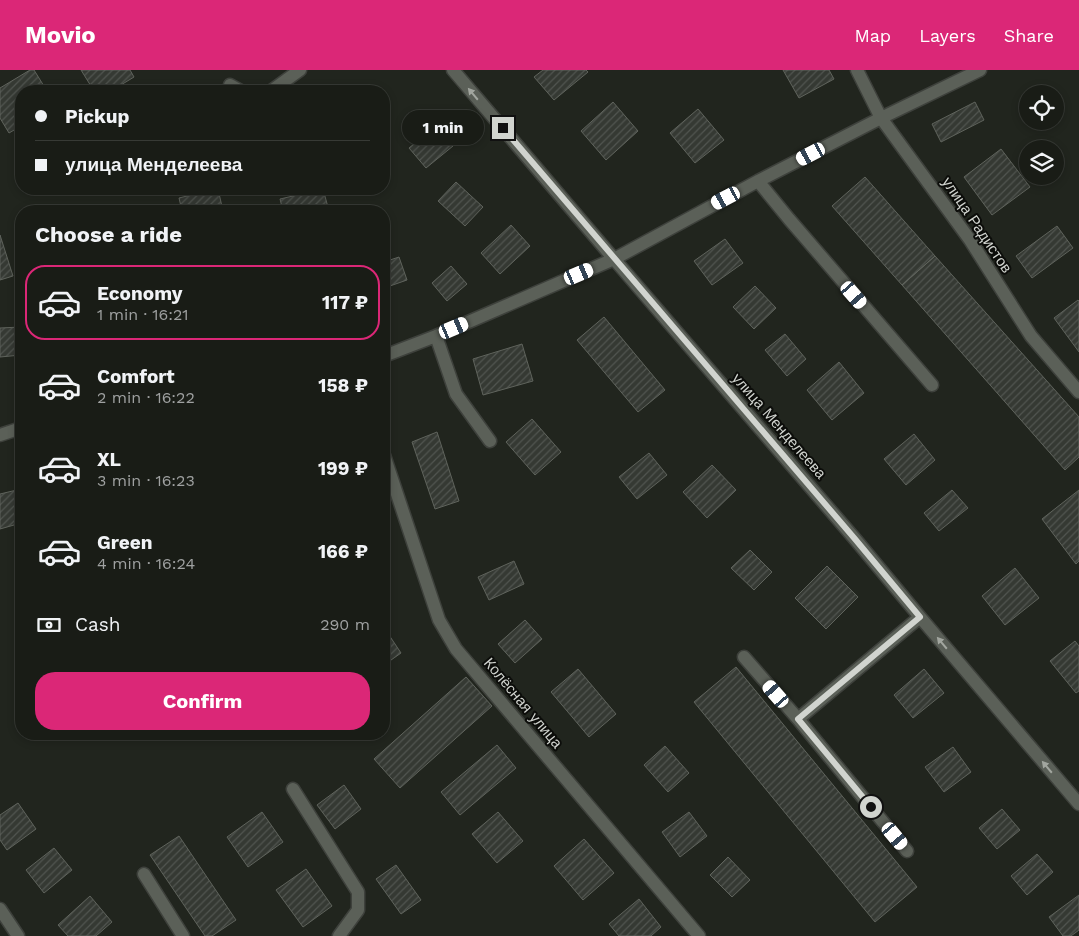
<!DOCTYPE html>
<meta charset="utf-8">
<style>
:root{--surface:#191c16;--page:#262923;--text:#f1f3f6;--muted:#9fa1a1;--line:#373a35;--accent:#db2777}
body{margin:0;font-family:"Work Sans",sans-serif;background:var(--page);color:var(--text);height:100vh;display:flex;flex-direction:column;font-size:19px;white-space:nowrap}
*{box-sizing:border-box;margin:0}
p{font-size:16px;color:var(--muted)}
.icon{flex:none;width:28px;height:28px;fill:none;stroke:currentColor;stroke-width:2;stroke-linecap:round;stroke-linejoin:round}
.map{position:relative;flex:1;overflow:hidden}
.drawer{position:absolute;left:15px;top:135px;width:375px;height:535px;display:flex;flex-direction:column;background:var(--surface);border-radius:20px;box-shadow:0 2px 8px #0003,0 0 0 1px var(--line)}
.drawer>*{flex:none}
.top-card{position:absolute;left:15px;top:15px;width:375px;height:110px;border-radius:20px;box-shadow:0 2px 8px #0003,0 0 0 1px var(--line);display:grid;align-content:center;height:110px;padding:0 20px;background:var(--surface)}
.buttons{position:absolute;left:1019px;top:15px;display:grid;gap:10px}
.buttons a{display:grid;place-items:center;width:45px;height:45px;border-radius:50%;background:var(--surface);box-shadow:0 2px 8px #0003,0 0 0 1px var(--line);font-size:25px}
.end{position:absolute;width:22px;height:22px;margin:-11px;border:6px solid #d1d4cf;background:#111;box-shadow:0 0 0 2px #111}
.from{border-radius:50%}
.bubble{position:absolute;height:35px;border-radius:18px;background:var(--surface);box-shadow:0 2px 8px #0003,0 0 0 1px var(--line);font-size:16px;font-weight:700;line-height:35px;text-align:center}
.car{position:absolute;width:15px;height:30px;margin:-15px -8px;border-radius:6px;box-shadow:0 0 4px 1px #0007;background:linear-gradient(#fff 24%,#345 0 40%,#fff 0 76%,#345 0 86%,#fff 0)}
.top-card b{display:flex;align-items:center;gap:18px;height:48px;font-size:19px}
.top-card b+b{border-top:1px solid var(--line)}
.top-card i{width:12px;height:12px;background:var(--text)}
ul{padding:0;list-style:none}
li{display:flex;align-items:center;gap:15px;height:75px;margin:0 10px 8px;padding:0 10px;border:2px solid transparent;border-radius:20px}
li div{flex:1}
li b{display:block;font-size:19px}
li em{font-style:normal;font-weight:700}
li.selected{border-color:var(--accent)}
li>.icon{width:45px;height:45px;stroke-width:1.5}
h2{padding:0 20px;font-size:22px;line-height:60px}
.pay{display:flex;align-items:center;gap:12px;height:55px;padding:0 20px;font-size:19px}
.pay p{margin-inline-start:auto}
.action{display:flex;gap:10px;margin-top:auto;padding:10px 20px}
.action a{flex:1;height:58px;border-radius:20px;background:var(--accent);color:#fff;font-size:20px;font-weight:700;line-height:58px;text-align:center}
header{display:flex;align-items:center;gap:30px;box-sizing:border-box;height:70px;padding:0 25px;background:var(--accent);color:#fff}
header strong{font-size:24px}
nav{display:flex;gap:28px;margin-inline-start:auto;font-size:18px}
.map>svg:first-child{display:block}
.building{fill:url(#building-hatch);stroke:#5f635c}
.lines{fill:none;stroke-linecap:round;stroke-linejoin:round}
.minor-casing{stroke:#3e413c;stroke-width:15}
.minor{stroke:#5b6058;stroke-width:12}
.oneway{fill:#a2a69f}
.route{stroke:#d1d4cf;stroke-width:6}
.labels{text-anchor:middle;stroke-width:4;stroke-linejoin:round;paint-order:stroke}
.street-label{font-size:15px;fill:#d1d4cf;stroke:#0c0d0a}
</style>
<header>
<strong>Movio</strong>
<nav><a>Map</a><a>Layers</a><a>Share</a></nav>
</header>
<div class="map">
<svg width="1079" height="866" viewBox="0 0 1079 866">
<defs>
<pattern id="building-hatch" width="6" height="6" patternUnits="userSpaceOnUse" patternTransform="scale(1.25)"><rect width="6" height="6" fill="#353933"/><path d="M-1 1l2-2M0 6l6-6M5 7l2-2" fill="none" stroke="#515550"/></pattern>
</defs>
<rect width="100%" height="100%" fill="#21251e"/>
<path class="building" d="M30,0H34L47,21H21V56L9,63L0,48V18Z
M81,0H130L134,7L111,21H94Z
M543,0H586L588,2L554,30L534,7Z
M783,0H829L834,9L799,28Z
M613,32L638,61L606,90L581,61Z
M975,32L984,50L941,72L932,54Z
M698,39L724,70L695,93L670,63Z
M436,56L453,76L426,98L409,78Z
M1001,79L1030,117L992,145L964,107Z
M865,107L935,186L902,215L832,136Z
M456,112L483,137L465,156L438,131Z
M215,119H218L223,141H182L179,128Z
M323,119L329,141H283L280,129Z
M511,155L530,176L500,204L481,183Z
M1057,156L1073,178L1032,208L1016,186Z
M0,165L13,206L0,210Z
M725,169L743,193L712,215L694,191Z
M935,186L1079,347V387L1065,400L902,215Z
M399,187L407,210L387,217L384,209V192Z
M451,196L467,214L447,231L432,213Z
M755,216L776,238L754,259L733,237Z
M1078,230L1079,231V282L1054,248Z
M604,247L665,320L638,342L577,270Z
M21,257V285L0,287V258Z
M785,264L806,289L787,306L765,280Z
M522,274L533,311L483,325L473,289Z
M839,292L864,323L832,350L807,320Z
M532,349L561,382L535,405L506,372Z
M437,362L459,431L435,439L412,372Z
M914,364L935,390L906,415L884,389Z
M649,383L667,405L637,429L619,407Z
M712,395L736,420L707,448L683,422Z
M21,419V453L0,459V424Z
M952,420L968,438L939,461L924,443Z
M1079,420V491L1076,494L1042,449Z
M750,480L772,502L754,520L731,498Z
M514,491L524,514L489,530L478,507Z
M827,496L858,527L826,559L795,528Z
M1015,498L1039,528L1005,555L982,526Z
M525,550L542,569L515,593L498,574Z
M387,562L401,583L384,595V564Z
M1075,571L1079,576V621L1076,623L1050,591Z
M736,597L917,817L875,852L694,632Z
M578,599L616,644L589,667L551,622Z
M924,599L944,623L913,648L894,625Z
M466,607L492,636L400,718L374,689Z
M497,675L516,698L460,745L441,722Z
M665,676L689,703L668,722L644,695Z
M953,677L971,702L944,722L925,697Z
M344,715L361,739L335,759L317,735Z
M18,733L36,759L7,780L0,770V745Z
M1002,739L1020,760L997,779L979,758Z
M262,742L283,772L248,797L227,767Z
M498,742L523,771L497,793L472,764Z
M689,742L707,766L680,787L662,762Z
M179,766L236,850L212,866H205L150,785Z
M584,769L614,803L583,830L554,796Z
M54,778L72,800L44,823L26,800Z
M1037,784L1053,802L1027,825L1011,806Z
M728,787L750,810L732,827L710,805Z
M396,795L421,830L401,844L376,809Z
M306,799L332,836L303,857L276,820Z
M1079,825V860L1071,866H1063L1049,847Z
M90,826L112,852L96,866H68L58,855Z
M639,829L661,857L651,866H619L609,854Z"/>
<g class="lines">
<g class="minor-casing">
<path id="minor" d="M453,0L614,189L855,469L920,547L1079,734
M857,0L881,48L970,170L1031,266L1079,322
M230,15L241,21
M271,21L300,0
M758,111L789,149L932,315
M436,266L456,324L490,371
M384,286L436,266L614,189L758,111L881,48L980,0
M0,365L21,358
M384,385L439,550L456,579L699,866
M744,587L798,649L907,781
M798,649L920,547
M293,719L358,822V840L339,866
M144,804L183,866
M0,839L18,866"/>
</g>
<use href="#minor" class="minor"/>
</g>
<defs><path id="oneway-solid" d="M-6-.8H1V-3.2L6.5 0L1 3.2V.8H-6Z" transform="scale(1.25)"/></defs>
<g class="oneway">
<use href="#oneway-solid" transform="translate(473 24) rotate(-130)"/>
<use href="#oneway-solid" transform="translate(942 573) rotate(-130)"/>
<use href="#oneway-solid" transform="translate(1047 697) rotate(-130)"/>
</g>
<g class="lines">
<path class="route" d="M503,58L855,469L920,547L798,649L871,737"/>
</g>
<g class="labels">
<g class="street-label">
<text transform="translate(977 155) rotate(56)" y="5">улица Радистов</text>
<text transform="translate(779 356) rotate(49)" y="5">улица Менделеева</text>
<text transform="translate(523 633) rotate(50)" y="5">Колёсная улица</text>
</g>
</g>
</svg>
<div class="buttons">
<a><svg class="icon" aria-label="locate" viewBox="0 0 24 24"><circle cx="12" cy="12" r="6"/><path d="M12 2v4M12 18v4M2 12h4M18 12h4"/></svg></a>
<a><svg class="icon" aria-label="layers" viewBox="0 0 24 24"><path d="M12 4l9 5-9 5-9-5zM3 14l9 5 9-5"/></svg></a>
</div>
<i class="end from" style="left:871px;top:737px"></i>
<i class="end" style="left:503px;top:58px"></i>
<div class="bubble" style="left:402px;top:40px;width:82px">1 min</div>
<i class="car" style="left:811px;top:84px;rotate:242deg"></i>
<i class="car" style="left:726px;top:128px;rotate:242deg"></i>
<i class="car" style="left:579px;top:204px;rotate:67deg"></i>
<i class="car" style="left:854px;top:225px;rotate:139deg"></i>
<i class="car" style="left:454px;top:258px;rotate:67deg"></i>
<i class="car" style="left:776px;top:624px;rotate:319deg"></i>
<i class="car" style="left:895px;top:766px;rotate:140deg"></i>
<div class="top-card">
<b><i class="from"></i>Pickup</b>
<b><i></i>улица Менделеева</b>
</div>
<section class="drawer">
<h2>Choose a ride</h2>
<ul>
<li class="selected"><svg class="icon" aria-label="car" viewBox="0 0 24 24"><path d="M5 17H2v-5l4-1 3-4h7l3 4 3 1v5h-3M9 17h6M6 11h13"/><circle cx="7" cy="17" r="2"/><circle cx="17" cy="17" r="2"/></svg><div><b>Economy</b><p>1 min · 16:21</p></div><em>117 ₽</em></li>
<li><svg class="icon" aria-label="car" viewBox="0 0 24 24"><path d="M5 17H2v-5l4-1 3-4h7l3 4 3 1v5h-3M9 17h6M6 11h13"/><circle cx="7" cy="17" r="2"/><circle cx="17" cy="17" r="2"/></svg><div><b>Comfort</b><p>2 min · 16:22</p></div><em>158 ₽</em></li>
<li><svg class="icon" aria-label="car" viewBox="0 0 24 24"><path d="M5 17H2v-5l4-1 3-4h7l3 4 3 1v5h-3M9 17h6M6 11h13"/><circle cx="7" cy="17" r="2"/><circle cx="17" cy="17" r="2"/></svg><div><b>XL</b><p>3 min · 16:23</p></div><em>199 ₽</em></li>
<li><svg class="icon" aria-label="car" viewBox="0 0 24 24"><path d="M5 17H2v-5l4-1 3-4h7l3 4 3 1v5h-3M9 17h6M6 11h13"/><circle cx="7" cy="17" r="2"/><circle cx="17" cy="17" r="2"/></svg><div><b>Green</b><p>4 min · 16:24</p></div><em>166 ₽</em></li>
</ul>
<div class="pay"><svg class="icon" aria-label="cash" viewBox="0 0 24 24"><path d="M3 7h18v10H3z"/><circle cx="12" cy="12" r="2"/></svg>Cash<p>290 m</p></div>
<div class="action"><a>Confirm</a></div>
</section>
</div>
